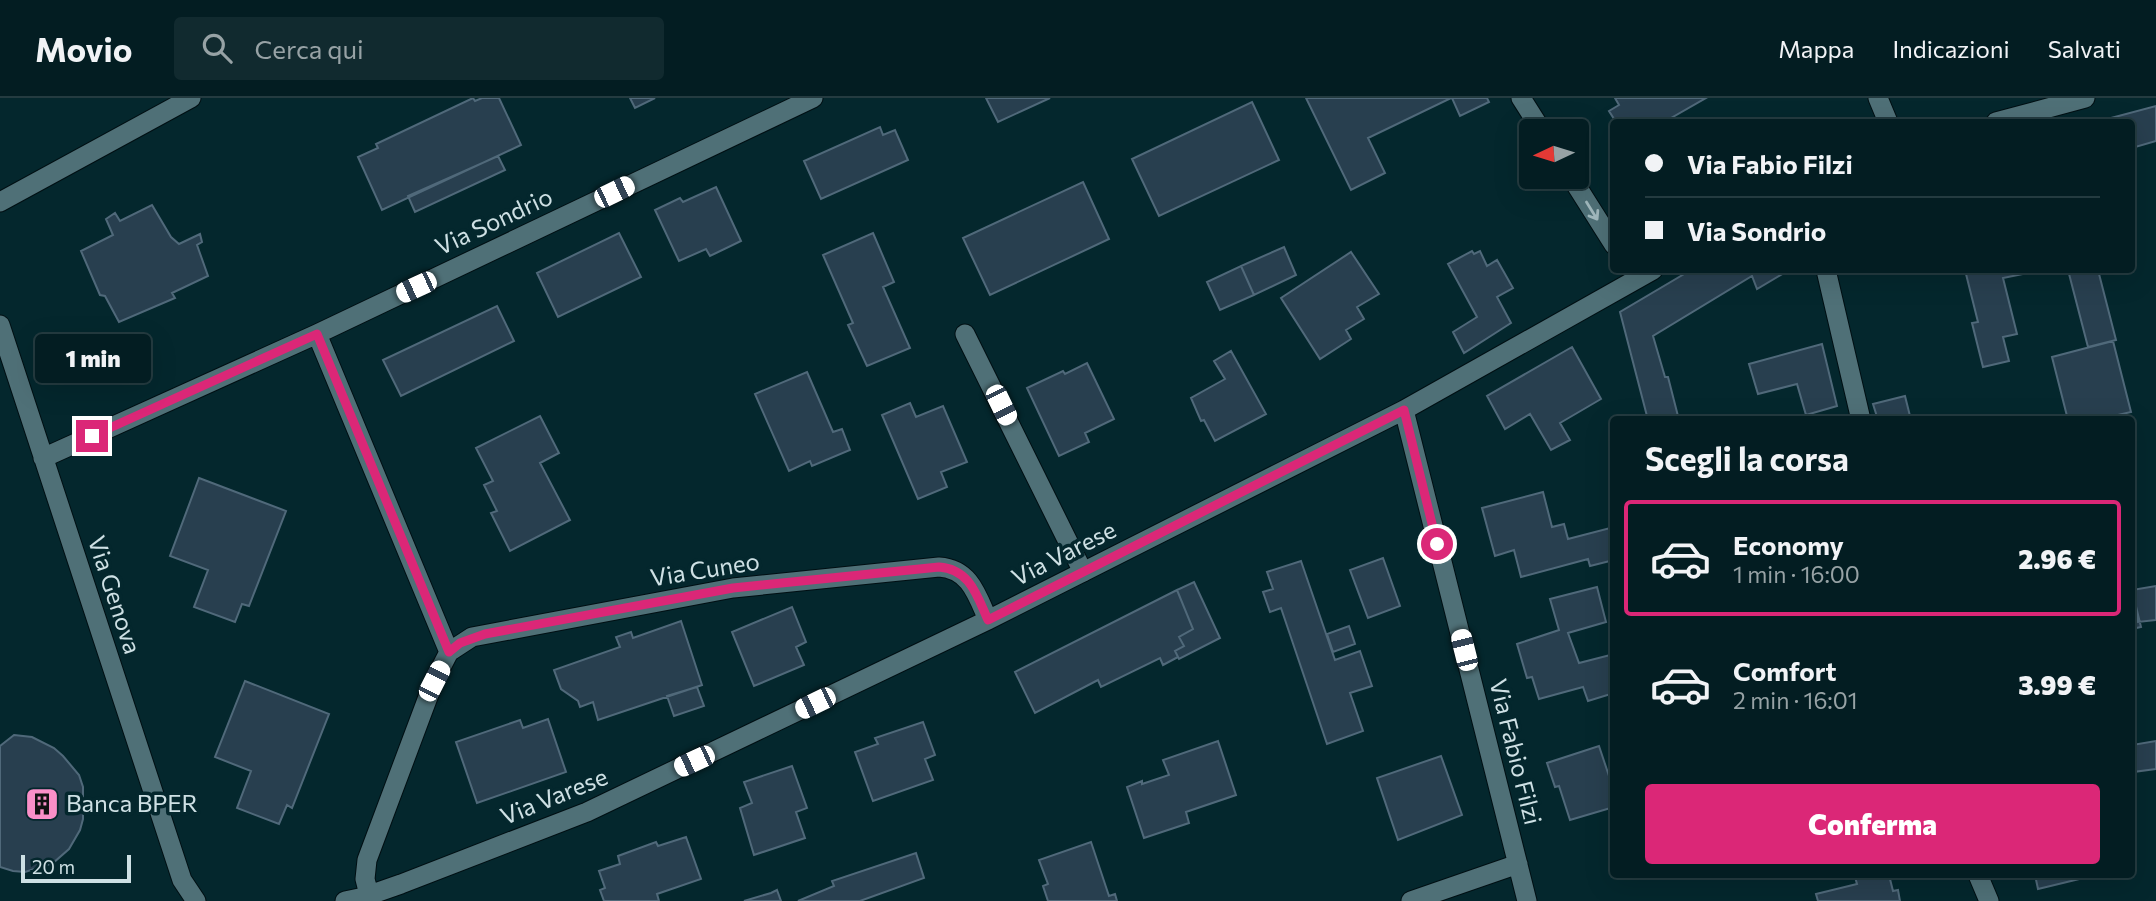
<!DOCTYPE html>
<html lang="it">
<meta charset="utf-8">
<style>
:root{--surface:#031d22;--page:#112a2f;--text:#f1f3f6;--muted:#97a2a5;--line:#243b40;--accent:#db2777}
body{margin:0;font-family:Commissioner,sans-serif;background:var(--page);color:var(--text);height:100vh;display:flex;flex-direction:column;font-size:26px;white-space:nowrap}
*{box-sizing:border-box;margin:0}
p{font-size:23px;color:var(--muted)}
.icon{flex:none;width:38px;height:38px;fill:none;stroke:currentColor;stroke-width:2;stroke-linecap:round;stroke-linejoin:round}
.map{position:relative;flex:1;overflow:hidden}
.panel{position:absolute;left:1610px;top:318px;width:525px;height:462px;display:flex;flex-direction:column;background:var(--surface);border-radius:7px;box-shadow:0 7px 28px #0002,0 0 0 2px var(--line)}
.panel>*{flex:none}
.guide{position:absolute;left:1610px;top:21px;width:525px;height:154px;border-radius:7px;box-shadow:0 7px 28px #0002,0 0 0 2px var(--line);display:grid;align-content:center;height:154px;padding:0 35px;background:var(--surface)}
.needle{width:46px;rotate:266deg}
.tools{position:absolute;left:1519px;top:21px;display:grid;gap:14px}
.tools a{display:grid;place-items:center;width:70px;height:70px;border-radius:7px;background:var(--surface);box-shadow:0 7px 28px #0002,0 0 0 2px var(--line);font-size:35px}
.scale{position:absolute;left:21px;bottom:18px;width:110px;box-sizing:border-box;padding-left:7px;border:4px solid #cee0e4;border-top:0;font-size:19px;line-height:24px;white-space:nowrap;color:#cee0e4;-webkit-text-stroke:5px #04272d;paint-order:stroke}
.end{position:absolute;width:32px;height:32px;margin:-16px;border:9px solid #db2777;background:#fff;box-shadow:0 0 0 4px #fff}
.from{border-radius:50%}
.bubble{position:absolute;height:49px;border-radius:7px;background:var(--surface);box-shadow:0 7px 28px #0002,0 0 0 2px var(--line);font-size:23px;font-weight:800;line-height:49px;text-align:center}
.car{position:absolute;width:21px;height:42px;margin:-21px -10px;border-radius:9px;box-shadow:0 0 5px 2px #0007;background:linear-gradient(#fff 24%,#345 0 40%,#fff 0 76%,#345 0 86%,#fff 0)}
.guide b{display:flex;align-items:center;gap:24px;height:66px;font-size:26px}
.guide b+b{border-top:2px solid var(--line)}
.guide i{width:18px;height:18px;background:var(--text)}
ul{padding:0;list-style:none}
li{display:flex;align-items:center;gap:21px;height:116px;margin:0 14px 10px;padding:0 21px;border:4px solid transparent;border-radius:7px}
li div{flex:1}
li b{display:block;font-size:26px}
li em{font-style:normal;font-weight:800}
li.active{border-color:var(--accent)}
li>.icon{width:63px;height:63px;stroke-width:1.5}
h2{padding:0 35px;font-size:32px;line-height:84px}
.primary-button{display:flex;gap:14px;margin-top:auto;padding:14px 35px}
.primary-button a{flex:1;height:80px;border-radius:7px;background:var(--accent);color:#fff;font-size:28px;font-weight:800;line-height:80px;text-align:center}
header{display:flex;align-items:center;gap:42px;box-sizing:border-box;height:98px;padding:0 35px;background:var(--surface);border-bottom:2px solid var(--line)}
header strong{font-size:33px}
nav{display:flex;gap:38px;margin-inline-start:auto;font-size:24px}
.search{width:490px;height:63px;background:var(--page);display:flex;align-items:center;gap:18px;box-sizing:border-box;padding:0 24px;border-radius:7px;color:var(--muted);font-size:26px}
.map>svg:first-child{display:block}
.building{fill:#283f4f;stroke:#50697a;stroke-width:2}
.lines{fill:none;stroke-linecap:round;stroke-linejoin:round}
.service-casing{stroke:#000f13;stroke-width:21}
.minor-casing{stroke:#000f13;stroke-width:21}
.service{stroke:#4f7077;stroke-width:19}
.minor{stroke:#4f7077;stroke-width:19}
.oneway{stroke:#a2b9be}
.route{stroke:#db2777;stroke-width:9}
.labels{text-anchor:middle;stroke-width:7;stroke-linejoin:round;paint-order:stroke}
.street-label{font-size:24px;fill:#cee0e4;stroke:#04272d}
.poi-label{font-size:24px;fill:#cee0e4;stroke:#04272d;text-anchor:start}
</style>
<header>
<strong>Movio</strong>
<div class="search"><svg class="icon" aria-label="search" viewBox="0 0 24 24"><circle cx="10" cy="10" r="6"/><path d="M15 15l6 6"/></svg>Cerca qui</div>
<nav><a>Mappa</a><a>Indicazioni</a><a>Salvati</a></nav>
</header>
<div class="map">
<svg width="2156" height="803" viewBox="0 0 2156 803">
<rect width="100%" height="100%" fill="#04272d"/>
<path class="building" d="M473,0L475,3L482,0H499L521,47L382,112L358,59L378,50L376,46Z
M630,0H655L635,10Z
M986,0H1050L998,24Z
M1306,0H1451L1368,40L1385,75L1351,92Z
M1452,0H1487L1489,4L1460,18Z
M1615,0H1706L1664,24H1616L1609,13L1619,7Z
M1252,4L1279,62L1159,118L1132,61Z
M2156,8V43L2132,50V24H2096Z
M880,29L883,37L895,32L908,62L821,101L804,63Z
M498,58L505,72L415,114L408,98Z
M1083,84L1109,141L990,197L963,140Z
M716,89L741,143L710,158L706,151L679,163L655,112L680,100L683,104Z
M152,107L171,139L179,146L200,136L202,144L197,147L208,178L172,195L175,200L119,224L105,198L100,197L81,153L113,137L106,121L115,115L120,123Z
M619,135L641,179L558,219L537,175Z
M873,135L894,184L883,189L910,250L867,268L848,227L853,225L823,157Z
M1284,149L1296,177L1254,197L1241,168Z
M1472,153L1474,156L1480,153L1487,168L1497,162L1513,190L1497,199L1511,225L1464,255L1453,234L1477,219L1448,166Z
M1351,154L1379,196L1357,209L1364,221L1346,232L1351,241L1320,261L1281,200Z
M1241,168L1254,197L1220,212L1207,184Z
M1691,172H1789L1757,191L1752,178L1653,238L1665,279H1668L1679,322H1648L1620,214Z
M1965,172H2022L2023,176L2003,180L2017,236L2003,239L2009,263L1983,269L1972,225L1978,224Z
M2068,172H2098L2116,242L2088,249Z
M497,208L514,243L401,298L383,262Z
M2113,243L2131,314L2096,322H2068L2052,259Z
M1822,246L1837,308L1806,317L1797,286L1758,296L1749,266Z
M1572,249L1601,301L1560,325L1570,342L1551,352L1530,316L1505,331L1487,298Z
M1231,253L1266,316L1215,343L1204,322L1201,323L1191,300L1225,281L1214,263Z
M1087,265L1114,321L1085,335L1089,344L1059,358L1027,290L1063,273L1065,276Z
M807,274L833,334L842,331L850,352L812,368L810,363L789,373L755,296Z
M1905,298L1911,322H1878L1873,306Z
M910,305L916,319L943,308L967,364L941,374L947,389L918,401L882,317Z
M540,318L559,355L540,365L570,422L510,453L491,415L497,413L484,387L493,383L476,350Z
M199,380L286,413L249,508L242,506L235,524L194,509L208,472L170,458Z
M1543,394L1552,429L1564,426L1568,441L1614,429V462L1590,468L1588,461L1521,479L1514,452L1495,458L1482,410Z
M1383,460L1400,508L1368,520L1350,472Z
M1301,463L1335,562L1360,553L1372,588L1350,595L1363,633L1327,646L1281,510L1270,514L1263,494L1273,491L1267,474Z
M1194,484L1220,540L1179,561L1175,553L1184,548L1179,539L1193,531L1177,492Z
M2156,488V522L2138,524L2132,492Z
M1597,489L1606,524L1568,535L1579,565L1614,556V595L1588,603L1583,589L1539,601L1532,579L1527,580L1517,546L1559,532L1550,501Z
M1177,492L1193,531L1179,539L1184,548L1175,553L1178,559L1163,567L1160,560L1101,589L1098,582L1035,615L1015,574Z
M2132,492L2141,529L2132,531Z
M792,509L806,544L796,549L804,567L754,588L732,534Z
M681,523L702,587L598,622L593,604L580,609L578,603L561,591L554,572L620,549L616,539L631,534L633,540Z
M1349,528L1355,546L1333,554L1327,536Z
M245,583L329,616L292,710L287,707L279,726L237,710L251,673L215,659Z
M697,589L704,608L674,618L667,598Z
M548,621L566,674L477,705L456,644L520,622L523,630Z
M923,624L935,657L925,661L933,682L873,703L855,654L878,646L875,640Z
M14,637L32,639L54,650L63,658L79,677L83,689V721L80,732L69,751L53,765L25,774L13,773L0,769V648Z
M1218,643L1236,697L1186,714L1189,725L1144,740L1127,689L1142,683V686L1169,677L1163,662Z
M2156,643V671L2133,674L2132,647Z
M1599,648L1614,693V709L1570,722L1559,688L1555,689L1547,665Z
M1441,658L1462,717L1398,742L1377,680Z
M792,668L807,710L796,714L805,740L754,757L740,710L752,705L744,684Z
M686,739L701,781L657,796L659,803H604L600,792L605,790L599,773L620,766L618,758L656,744L658,748Z
M1091,744L1109,798L1115,796L1117,803H1048L1043,788L1048,786L1039,762Z
M916,755L924,780L860,803H798L834,788L832,783Z
M1865,777H1889L1893,793L1898,792L1900,803H1818L1816,796L1857,786L1855,779Z
M2035,777H2092V778L2038,791Z
M777,792L781,803H744L771,795Z"/>
<g class="lines">
<g class="service-casing">
<path id="service" d="M965,236L1083,474"/>
</g>
<g class="minor-casing">
<path id="minor" d="M1521,0L1542,33
M1878,0L1888,24
M1996,24L2085,0
M1571,79L1614,147
M0,104L191,0
M1826,172L1861,322
M0,227L182,782L196,803
M317,236L449,554
M1404,312L1527,803
M43,360L317,236L813,0
M1978,777L1989,803
M369,797L365,781L367,762L434,583L449,554L472,539L733,490L939,469C970,471 977,497 988,522
M345,803L364,799L401,786L587,714L988,522L1404,312L1653,172
M1411,803L1518,766"/>
</g>
<use href="#service" class="service"/>
<use href="#minor" class="minor"/>
</g>
<defs><path id="oneway-shaft" d="M-6 0H5M1.5-3L5.5 0L1.5 3" fill="none" stroke-width="1.6" stroke-linecap="round" stroke-linejoin="round" transform="scale(1.75)"/></defs>
<use class="oneway" href="#oneway-shaft" transform="translate(1592 113) rotate(58)"/>
<g class="lines">
<path class="route" d="M92,338L317,236L449,554L460,545L485,536L733,490L939,469C970,471 977,498 988,522L1404,312L1437,446"/>
</g>
<defs>
<g id="building-square" transform="scale(1.75)"><rect x="-9" y="-9" width="18" height="18" rx="4" fill="#fa8fc8" stroke="#04272d"/><path d="M-4-6H4V6H1V3H-1V6H-4ZM-2.5-4.3h1.7v1.8h-1.7ZM.8-4.3h1.7v1.8H.8ZM-2.5-1h1.7V.8h-1.7ZM.8-1h1.7V.8H.8Z" fill="#111"/></g>
</defs>
<g fill-rule="evenodd">
<use href="#building-square" x="42" y="706"/>
</g>
<g class="labels">
<g class="street-label">
<text transform="translate(494 124) rotate(-25)" y="8">Via Sondrio</text>
<text transform="translate(1064 456) rotate(-27)" y="8">Via Varese</text>
<text transform="translate(705 472) rotate(-9)" y="8">Via Cuneo</text>
<text transform="translate(114 497) rotate(72)" y="8">Via Genova</text>
<text transform="translate(1515 654) rotate(76)" y="8">Via Fabio Filzi</text>
<text transform="translate(554 699) rotate(-22)" y="8">Via Varese</text>
</g>
<g class="poi-label">
<text x="66" y="714">Banca BPER</text>
</g>
</g>
</svg>
<div class="tools">
<a><svg class="needle" viewBox="-14 -14 28 28"><path d="M0-13l5 13h-10z" fill="#e53935"/><path d="M0 13l5-13h-10z" fill="#97a2a5"/></svg></a>
</div>
<div class="scale">20 m</div>
<i class="end from" style="left:1437px;top:446px"></i>
<i class="end" style="left:92px;top:338px"></i>
<div class="bubble" style="left:35px;top:236px;width:116px">1 min</div>
<i class="car" style="left:614px;top:94px;rotate:64deg"></i>
<i class="car" style="left:416px;top:189px;rotate:245deg"></i>
<i class="car" style="left:1001px;top:307px;rotate:154deg"></i>
<i class="car" style="left:1464px;top:552px;rotate:346deg"></i>
<i class="car" style="left:434px;top:583px;rotate:27deg"></i>
<i class="car" style="left:815px;top:605px;rotate:244deg"></i>
<i class="car" style="left:694px;top:663px;rotate:245deg"></i>
<div class="guide">
<b><i class="from"></i>Via Fabio Filzi</b>
<b><i></i>Via Sondrio</b>
</div>
<section class="panel">
<h2>Scegli la corsa</h2>
<ul>
<li class="active"><svg class="icon" aria-label="car" viewBox="0 0 24 24"><path d="M5 17H2v-5l4-1 3-4h7l3 4 3 1v5h-3M9 17h6M6 11h13"/><circle cx="7" cy="17" r="2"/><circle cx="17" cy="17" r="2"/></svg><div><b>Economy</b><p>1 min · 16:00</p></div><em>2.96 €</em></li>
<li><svg class="icon" aria-label="car" viewBox="0 0 24 24"><path d="M5 17H2v-5l4-1 3-4h7l3 4 3 1v5h-3M9 17h6M6 11h13"/><circle cx="7" cy="17" r="2"/><circle cx="17" cy="17" r="2"/></svg><div><b>Comfort</b><p>2 min · 16:01</p></div><em>3.99 €</em></li>
</ul>
<div class="primary-button"><a>Conferma</a></div>
</section>
</div>
